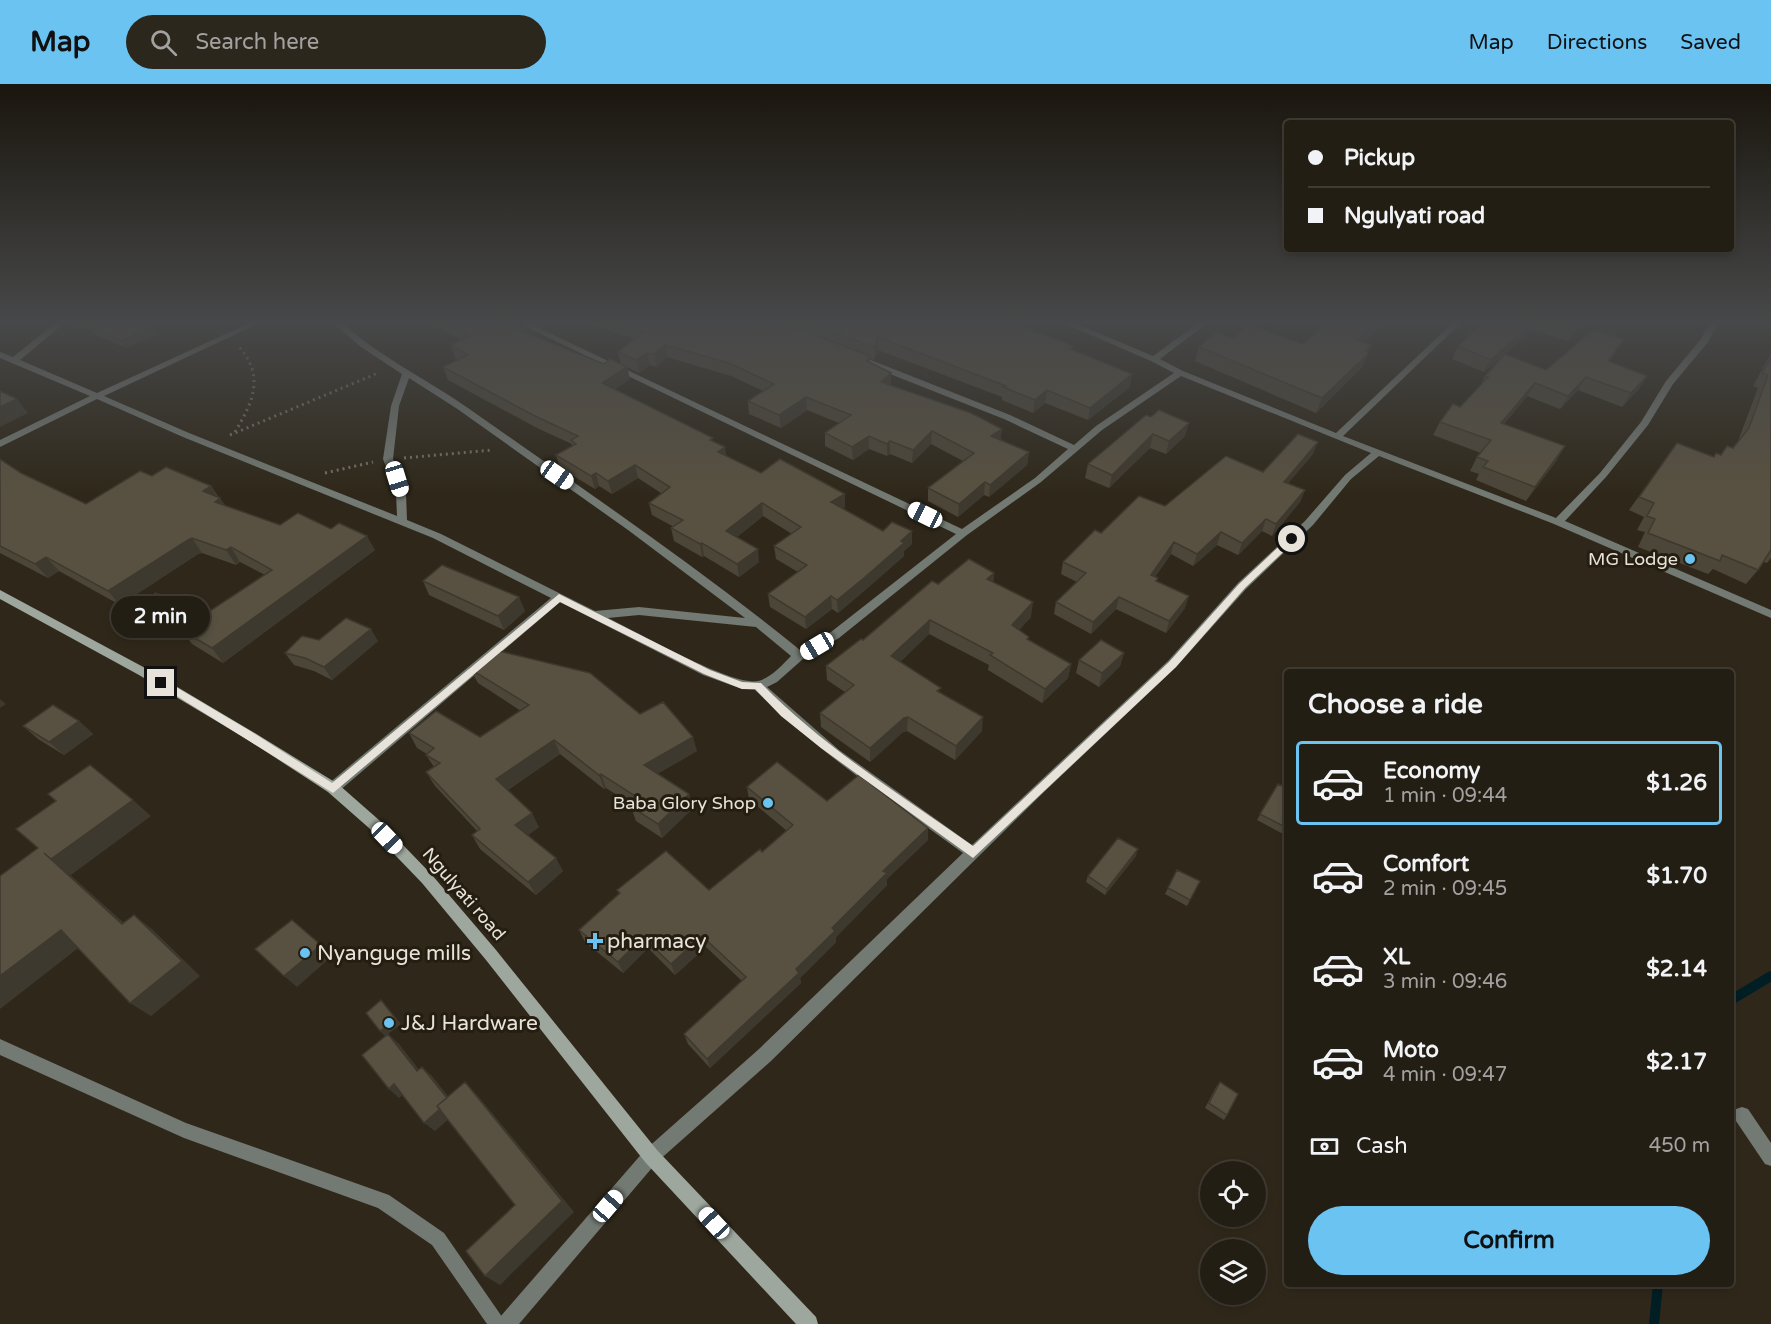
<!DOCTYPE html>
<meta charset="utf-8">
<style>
:root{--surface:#231e14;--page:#2b271d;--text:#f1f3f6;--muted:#a3a2a0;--line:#403c34;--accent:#6bc3f2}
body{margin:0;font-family:"Varela Round",sans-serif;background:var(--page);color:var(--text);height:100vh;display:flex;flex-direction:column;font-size:22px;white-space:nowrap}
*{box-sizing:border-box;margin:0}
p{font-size:20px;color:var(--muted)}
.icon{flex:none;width:33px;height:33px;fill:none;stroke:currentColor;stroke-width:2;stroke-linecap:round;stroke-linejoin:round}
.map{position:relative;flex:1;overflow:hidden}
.details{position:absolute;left:1284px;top:585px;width:450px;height:618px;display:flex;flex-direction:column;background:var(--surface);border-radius:6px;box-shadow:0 3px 9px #0003,0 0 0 2px var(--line)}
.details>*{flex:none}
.banner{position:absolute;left:1284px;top:36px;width:450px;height:132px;border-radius:6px;box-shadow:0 3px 9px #0003,0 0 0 2px var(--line);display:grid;align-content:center;height:132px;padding:0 24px;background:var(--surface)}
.fabs{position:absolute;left:1200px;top:1077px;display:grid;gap:12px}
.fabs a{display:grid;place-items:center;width:66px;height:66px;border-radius:50%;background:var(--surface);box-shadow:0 3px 9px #0003,0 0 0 2px var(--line);font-size:30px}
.end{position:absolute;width:27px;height:27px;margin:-14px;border:8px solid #e7e3da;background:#111;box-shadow:0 0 0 3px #111}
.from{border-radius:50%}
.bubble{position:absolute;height:42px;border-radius:21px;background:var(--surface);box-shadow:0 3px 9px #0003,0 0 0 2px var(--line);font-size:20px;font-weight:700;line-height:42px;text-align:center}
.car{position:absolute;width:18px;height:36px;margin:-18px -9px;border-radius:8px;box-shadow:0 0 4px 2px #0007;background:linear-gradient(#fff 24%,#345 0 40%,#fff 0 76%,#345 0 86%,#fff 0)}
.banner b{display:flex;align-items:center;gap:21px;height:57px;font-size:22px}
.banner b+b{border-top:2px solid var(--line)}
.banner i{width:15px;height:15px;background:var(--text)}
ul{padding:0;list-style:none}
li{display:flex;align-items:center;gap:18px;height:84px;margin:0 12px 9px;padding:0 12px;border:3px solid transparent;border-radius:6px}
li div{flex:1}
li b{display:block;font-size:22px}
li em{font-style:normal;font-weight:700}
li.active{border-color:var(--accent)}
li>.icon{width:54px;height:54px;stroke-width:1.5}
h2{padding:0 24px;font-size:27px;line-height:72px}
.pay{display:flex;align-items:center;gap:15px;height:66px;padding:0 24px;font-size:22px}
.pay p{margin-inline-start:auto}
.cta{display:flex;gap:12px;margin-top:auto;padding:12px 24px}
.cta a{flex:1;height:69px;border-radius:36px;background:var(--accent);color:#111;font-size:24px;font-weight:700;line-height:69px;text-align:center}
header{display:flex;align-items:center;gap:36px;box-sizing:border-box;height:84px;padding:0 30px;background:var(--accent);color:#111}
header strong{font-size:28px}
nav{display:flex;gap:33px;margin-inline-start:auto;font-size:21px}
.search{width:420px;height:54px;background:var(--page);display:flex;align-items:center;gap:15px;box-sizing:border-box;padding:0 21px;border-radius:33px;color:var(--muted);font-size:22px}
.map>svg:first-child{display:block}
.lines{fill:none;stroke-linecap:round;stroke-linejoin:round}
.stream{stroke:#001e24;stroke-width:10}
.path{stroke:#767064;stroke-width:3;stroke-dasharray:2 4;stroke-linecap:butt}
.minor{fill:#737973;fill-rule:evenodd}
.tertiary{fill:#737973;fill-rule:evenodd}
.secondary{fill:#9da79d;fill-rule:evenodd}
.wall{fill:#4c4638}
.shaded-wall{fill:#3e392e}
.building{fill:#585141;stroke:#3e392e;stroke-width:1.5}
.route{fill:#e7e3da}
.poi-dot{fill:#6bc3f2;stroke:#251e10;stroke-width:2}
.labels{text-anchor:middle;stroke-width:6;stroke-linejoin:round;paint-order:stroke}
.poi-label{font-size:18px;fill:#e7e3da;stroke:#251e10;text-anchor:end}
.street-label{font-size:18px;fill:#e7e3da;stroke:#251e10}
.near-poi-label{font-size:21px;fill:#e7e3da;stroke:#251e10;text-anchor:start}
</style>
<header>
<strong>Map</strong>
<div class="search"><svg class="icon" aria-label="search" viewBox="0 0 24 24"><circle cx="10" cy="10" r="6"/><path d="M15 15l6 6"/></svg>Search here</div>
<nav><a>Map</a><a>Directions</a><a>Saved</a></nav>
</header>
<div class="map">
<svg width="1771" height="1240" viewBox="0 0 1771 1240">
<rect width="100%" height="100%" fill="#2f281a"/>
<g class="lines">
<path class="stream" d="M1731,916L1771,892
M1654,1240L1658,1200"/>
<path class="path" d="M235,348C253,318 265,292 239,263
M230,351L378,289
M404,374L492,366
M325,389L373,378"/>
<path class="minor" d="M58,237H67L20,276L97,309L254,237H264L104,312L189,349L397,432L396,409L383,375L391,322L402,290L361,263L331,237H340C378,272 425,294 468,324C580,403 694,480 800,566L831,548L956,450L514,237H524L962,445L1035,394L1068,365L1004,335L852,275V271H858L1010,331L1074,361L1096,342L1174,289L1151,277L1059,237H1070L1153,272L1201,237H1210L1160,275L1183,287L1336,349L1455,237H1463L1343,352L1556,434L1600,389L1641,338L1666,297L1701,255L1711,237H1719L1708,258L1673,300L1648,341L1606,393L1565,437L1771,526V534L1554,440L1379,372L1351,395L1313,441L1246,505L1176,583L1045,707L771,977L657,1078L651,1080L645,1078L643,1072L645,1066L759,965L963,769C892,717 818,668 755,606L742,605L703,591L560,518L338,708L333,709L328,708L327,704L328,700L551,514L433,454L183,353L97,315L0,363V356L90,312L0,274V268L13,273ZM1181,292L1371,369L1345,391L1305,437L1238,499L1168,577L972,761L839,666L767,603L777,598L803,575L839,554L967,451L1041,398L1102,346ZM409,294L456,324L628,446L745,534L639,523L595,527L441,450L407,436L406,409L393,375L399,322ZM639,531L756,543L791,572C782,581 771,594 758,597C733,603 635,547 608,534Z
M0,955L186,1039L389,1111L444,1149L507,1240H487L432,1161L378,1124L184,1054L0,971Z
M1742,1023L1748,1025L1771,1059V1082L1765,1080L1736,1037L1734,1031L1736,1025Z"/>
<path class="tertiary" d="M651,1064L657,1066L659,1072L657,1078L519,1240H498L500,1233L645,1066Z"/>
<path class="secondary" d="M0,506L147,585L253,648L338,700L379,736L432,791L496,866L657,1066L816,1233L818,1240H796L645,1078L486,876L422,799L369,744L328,708L245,654L139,591L0,515Z"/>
</g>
<path class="wall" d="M71,237H169L150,243L155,251L126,264L94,250L92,246L76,241L74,238Z
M429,237H525L528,246L525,248L604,280H621L618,268L634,255L581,237H1001L1073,262L1072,266L1130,303L1088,336L1045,319L1033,329L1002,316V313L878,266L874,276L870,274V279L891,301L1002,345L1000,356L1029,368L1027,381L989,413L984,411L958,433L928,417V404L963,377L931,360L912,379L890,370L887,372L869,365L853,376L825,362V349L839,339L807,326L781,344L749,330L748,317L763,307L731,292L667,273L656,283L650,281L639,289L627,283L630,295L615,305L713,357L726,372L761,389L845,423L842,425L883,447H912V460L904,467V472L864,507L838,529L832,525L806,545L770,523L768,510L798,488L776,475L774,462L792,450L763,432L737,453L759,478L739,493L704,472L702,473L674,457L671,444L674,443L652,431L649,419L661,409L638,394L612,410L599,402L595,405L560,384L556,371L572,362V360L539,345L448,296L443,283L459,276L455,274L451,261L461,256Z
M529,237H542L537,241Z
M1486,237H1586L1568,257L1533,246L1505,270L1546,286L1624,255L1609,278L1647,292L1639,305L1622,323L1578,306L1560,325L1527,312L1504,340L1557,376L1526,417L1476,396L1479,390L1470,387L1477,373L1481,369L1433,351L1440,338L1460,323L1480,302L1485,292L1503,272L1484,288L1452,275L1458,262Z
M1384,240L1364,259L1372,261L1362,283L1316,329L1195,277L1199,263L1233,254L1302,260Z
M1771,269V474L1767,479L1764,478L1758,486L1746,500L1713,485L1708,490L1638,463L1645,448L1637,446L1644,433L1629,426L1677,359L1713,373L1720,371L1733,364L1738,357L1758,304L1753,302Z
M1146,331L1185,352L1166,370L1150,364L1109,404L1085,394L1088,380Z
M1313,370L1288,399L1305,406L1300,418L1272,452L1262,447L1238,471L1217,461L1193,482L1171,470L1155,493L1157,498L1185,524L1166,549L1116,525L1091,550L1054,530L1056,518L1077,498L1061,490L1063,478L1101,449L1263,388Z
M0,375L21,389L86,420L152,392L211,402L225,422L280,441L375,466L223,579L192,560L183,548L160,540L149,526L210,527L265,491L240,478L236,481L202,469L198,470L120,521L59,487L48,494L0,469Z
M994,489L993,499L1031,533L1019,546L1028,556L1071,580L1068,594L1042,619L988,586L989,581L929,550L900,578L940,608L982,647L955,676L907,647L903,648L870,678L821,643L820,629L845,608L827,596L826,582L863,556L938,500Z
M423,497L525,527L504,546L429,511Z
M319,556L378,557L332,596L314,587L294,581L285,569Z
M1124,569L1120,582L1099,603L1076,589L1079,576Z
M470,585L640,630L697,667L657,690L693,724L662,754L636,737L631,723L633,721L606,704L604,705L560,670L508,706L539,743L528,751L563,787L536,811L480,765L472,751L477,747L435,702L426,688L434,683L426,671L427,670L417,664L409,649L480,653L521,627L478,599Z
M79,637L93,650L64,671L38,655L23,642Z
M1278,700L1287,704V752L1257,736Z
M747,703L827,717L928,756L887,795V801L836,853V858L800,894L801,899L710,984L688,960L684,950L742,897L706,863L675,891L648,864L623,889L585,858L579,846L619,810L617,806H709L762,768L787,747L749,715Z
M1136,772L1105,811L1086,798L1088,792Z
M1177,786L1200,797L1187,822L1165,810Z
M1220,998L1227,1031L1224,1036L1205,1024L1216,1003Z"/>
<path class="shaded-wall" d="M138,237H169L142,245Z
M520,237H525L528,246L515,255L511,243Z
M536,237H542L537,241Z
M1377,237H1385L1384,240L1351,271L1357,256Z
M1536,237H1538L1533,246L1484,288L1490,276Z
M1582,237H1586L1568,257L1575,245Z
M150,243L155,251L126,264L121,257Z
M878,253V266L874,276V263Z
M665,261L667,273L656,283L654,270Z
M1372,261L1362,283L1316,329L1322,314Z
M647,269L650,281L639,289L636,276Z
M627,283L630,295L605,312L602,299Z
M891,289V302L881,298Z
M1132,290L1130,303L1088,336L1090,324Z
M1647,292L1639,305L1622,323L1631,309Z
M1586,293L1578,306L1560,325L1568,312Z
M1535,299L1527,312L1493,352L1501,339Z
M1047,306L1045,319L1033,329L1035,316Z
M806,313L807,326L781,344L779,331Z
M17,315L28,329L0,343V323Z
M1189,339L1185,352L1166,370L1169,357Z
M1002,345L1000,358L991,352Z
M932,347L931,360L912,379L913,366Z
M1153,350L1150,364L1109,404L1112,391Z
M869,352V365L853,376L852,363Z
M890,357V370L887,372V360Z
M1318,358L1313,370L1279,410L1284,398Z
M1565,362L1557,376L1526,417L1535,403Z
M725,363L727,376L718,368Z
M1029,368L1027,381L989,413L990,401Z
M635,381L638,394L612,410L608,397Z
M596,389L599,402L595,405L591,392Z
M985,398L984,411L958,433L959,420Z
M211,402L219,415L220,414L230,428L216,419L203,407Z
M1305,406L1300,418L1272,452L1276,440Z
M845,410V423L832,431L831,418Z
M762,419L763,432L728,460L726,447Z
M1266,435L1262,447L1238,471L1242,459Z
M912,447V460L904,467V472L864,507L838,529L837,516Z
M1221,448L1217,461L1193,482L1197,470Z
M367,452L375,466L223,579L212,564Z
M192,454L202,469L198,470L120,521L108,507L188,456Z
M1174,458L1171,470L1148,503L1151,491Z
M702,459L704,472L702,473L700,460Z
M231,463L240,478L236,481L226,466Z
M758,465L759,478L739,493L737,480Z
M46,473L59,487L48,494L35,480Z
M994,489L993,503L987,495Z
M831,512L832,525L806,545L805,533Z
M1189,512L1185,524L1166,549L1169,537Z
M519,513L525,527L504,546L498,532Z
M1119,513L1116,525L1091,550L1093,538Z
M1033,518L1031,533L1010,555L1012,541Z
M930,536L929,550L891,586V572Z
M371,545L378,557L332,596L324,583Z
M1124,569L1120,582L1099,603L1102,589Z
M1071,580L1068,594L1042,619L1045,605Z
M0,615L6,620L0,624Z
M908,633L907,647L903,648L870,678V664L904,634Z
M983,633L982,647L955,676L956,662Z
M79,637L93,650L64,671L49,658Z
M693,653L697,667L648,695L644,681Z
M554,656L560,670L503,709L496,695Z
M601,690L606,704L604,705L599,691Z
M689,710L693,724L662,754L658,740Z
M133,716L151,732L71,791L68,789L142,855L122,840L44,769Z
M532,729L539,743L523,755L515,741Z
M928,744V756L887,795V801L836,853V858L800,894L801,899L710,984L707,975L796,885L883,787Z
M1138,765L1136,772L1105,811L1107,805Z
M556,774L563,787L536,811L528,798Z
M134,831L153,846L200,892L151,932L130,919Z
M61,846L82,861L0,925V892Z
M702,852L706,863L675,891L671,880Z
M643,853L648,864L623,889L618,878Z
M321,861L332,872L297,903L284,892Z
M381,916L401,940L388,950L399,960L427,996L380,947Z
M422,983L432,992L459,1026L435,1047L424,1039Z
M465,998L478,1012L574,1128L500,1201L485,1192L562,1117Z
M394,1000L405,1009L399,1014L389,1005Z"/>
<path class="building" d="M81,237H139H138L150,243L121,257L89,242L92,240Z
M445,237H520L511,243L604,280L610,275L627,283L602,299L713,354L710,356L725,363L718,368L761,389L780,375L845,410L831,418L883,447L892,438L912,447L901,457L904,459L864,494L837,516L831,512L805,533L768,510L807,481L774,462L801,443L762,419L726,447L758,465L737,480L702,459L700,460L671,444L683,436L649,419L670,403L635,381L608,397L596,389L591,392L556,371L576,360L571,356L578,352L535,332L443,283L468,271L451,261L470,252Z
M615,237H779L870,272L867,277L891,289L881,298L971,329L1002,345L991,352L1029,368L990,401L985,398L959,420L928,404L974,369L932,347L913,366L890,357L887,360L869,352L852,363L825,349L851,331L806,313L779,331L748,317L774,300L729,279L665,261L654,270L647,269L636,276L618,268L644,247Z
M803,237H1001L1059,256L1073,262L1070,265L1132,290L1090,324L1047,306L1035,316L1003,303L1006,302L878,253L874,263Z
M1331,237H1377L1357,256L1372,261L1365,267L1369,269L1322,314L1199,263L1216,248L1233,254L1248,241L1302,260Z
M1486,237H1536L1490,276L1458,262Z
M1550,237H1582L1575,245Z
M1593,246L1624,255L1608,277L1647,292L1631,309L1586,293L1568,312L1535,299L1501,339L1565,362L1535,403L1483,383L1488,377L1477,373L1491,356L1440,338L1453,320L1460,323L1488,293L1485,292L1505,270L1546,286Z
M1771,274V466L1758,486L1722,471L1720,477L1648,449L1655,435L1647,432L1654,419L1639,413L1677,359L1714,373L1716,369L1721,371L1727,362L1733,364L1749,344L1768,291L1762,289Z
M0,307L17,315L0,323Z
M1159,326L1189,339L1169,357L1153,350L1112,391L1088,380L1146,331L1151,333Z
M1298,350L1318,358L1284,398L1305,406L1276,440L1266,435L1242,459L1221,448L1197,470L1174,458L1151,491L1158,494L1156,497L1189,512L1169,537L1119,513L1093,538L1056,518L1086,489L1063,478L1095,446L1101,449L1139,412L1165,422L1226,372L1263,388Z
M0,375L21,389L86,420L140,387L152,392L166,383L211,402L203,407L220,414L215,418L280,441L298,429L331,445L339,439L367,452L212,564L181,546L190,540L149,526L155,509L210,527L272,486L231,463L226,466L192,454L188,456L108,507L46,473L35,480L0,462Z
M969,475L994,489L987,495L1033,518L1012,541L1029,553L1027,555L1071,580L1045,605L990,571L993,569L930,536L891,572L941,604L937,607L983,633L956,662L908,633L904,634L870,664L820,629L854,601L826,582L861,555L863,556L932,497L938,500Z
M442,481L519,513L498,532L423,497Z
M346,534L371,545L324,583L305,574L285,569L302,552L319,556Z
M1101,556L1124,569L1102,589L1079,576Z
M495,566L590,589L640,630L663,618L693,653L644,681L689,710L658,740L631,723L640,715L601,690L599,691L554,656L496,695L532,729L515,741L556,774L528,798L472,751L480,745L426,688L440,679L426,671L434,664L409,649L436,627L480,653L529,621L470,585Z
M53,621L79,637L49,658L23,642Z
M777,678L827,717L859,691L928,744L883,787L887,789L832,844L835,847L796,885L799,889L707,975L684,950L746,893L702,852L671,880L643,853L618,878L579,846L620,809L617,806L666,767L709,806L760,765L762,768L793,741L747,703Z
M90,681L133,716L51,775L44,769L122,840L134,831L182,877L130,919L61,846L0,892V792L38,764L16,745L56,717L48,710Z
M1278,700L1287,704V744L1260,730Z
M1118,754L1138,765L1107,805L1088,792Z
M1177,786L1200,797L1190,816L1168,804Z
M292,836L321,861L284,892L255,865Z
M381,916L396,935L380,947L366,929Z
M388,950L417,987L422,983L447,1014L437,1022L440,1025L424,1039L394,1000L389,1005L362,971Z
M465,998L562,1117L485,1192L466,1167L515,1121L437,1022Z
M1220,998L1238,1010L1227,1031L1209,1019Z"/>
<linearGradient id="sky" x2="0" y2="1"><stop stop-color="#1a160e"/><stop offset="0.58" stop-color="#474849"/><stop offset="1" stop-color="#474849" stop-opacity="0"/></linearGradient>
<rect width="1771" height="410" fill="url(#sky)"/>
<path class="route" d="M1289,453L1297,455L1245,504L1176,583L973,774L821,664L781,632L755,605H742L704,590L560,518L333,709L156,599L161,595L164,596L252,648L332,699L559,510L710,586L742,598L761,599C823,663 901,711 973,762L1169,578L1239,500Z"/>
<g class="poi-dot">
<circle cx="1690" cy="475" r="6"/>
<circle cx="768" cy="719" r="6"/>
<path d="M592 848h6v6h6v6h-6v6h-6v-6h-6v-6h6z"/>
<circle cx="305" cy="869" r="6"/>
<circle cx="389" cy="939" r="6"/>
</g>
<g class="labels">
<g class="poi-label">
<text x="1678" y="481">MG Lodge</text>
<text x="756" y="725">Baba Glory Shop</text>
</g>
<g class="street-label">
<text transform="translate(464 810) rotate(49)" y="6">Ngulyati road</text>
</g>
<g class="near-poi-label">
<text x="607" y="864">pharmacy</text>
<text x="317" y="876">Nyanguge mills</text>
<text x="401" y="946">J&amp;J Hardware</text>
</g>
</g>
</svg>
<div class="fabs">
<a><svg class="icon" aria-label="locate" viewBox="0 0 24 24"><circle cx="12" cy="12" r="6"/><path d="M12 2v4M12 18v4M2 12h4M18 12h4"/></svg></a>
<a><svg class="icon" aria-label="layers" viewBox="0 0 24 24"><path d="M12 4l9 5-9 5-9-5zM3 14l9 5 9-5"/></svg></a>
</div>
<i class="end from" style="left:1292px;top:455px"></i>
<i class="end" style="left:161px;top:599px"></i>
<div class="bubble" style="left:111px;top:512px;width:99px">2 min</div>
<i class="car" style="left:557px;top:391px;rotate:125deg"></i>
<i class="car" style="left:397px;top:395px;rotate:163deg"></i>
<i class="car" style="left:925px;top:431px;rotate:296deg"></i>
<i class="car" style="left:817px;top:562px;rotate:239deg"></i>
<i class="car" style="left:387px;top:754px;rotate:136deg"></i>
<i class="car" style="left:608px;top:1122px;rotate:41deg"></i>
<i class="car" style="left:714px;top:1139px;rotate:317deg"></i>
<div class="banner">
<b><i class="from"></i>Pickup</b>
<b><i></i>Ngulyati road</b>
</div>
<section class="details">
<h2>Choose a ride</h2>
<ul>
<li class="active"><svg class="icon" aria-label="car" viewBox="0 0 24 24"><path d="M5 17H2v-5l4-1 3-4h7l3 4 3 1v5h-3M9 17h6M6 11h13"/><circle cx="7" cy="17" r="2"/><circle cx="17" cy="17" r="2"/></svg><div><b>Economy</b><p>1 min · 09:44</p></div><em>$1.26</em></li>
<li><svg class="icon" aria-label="car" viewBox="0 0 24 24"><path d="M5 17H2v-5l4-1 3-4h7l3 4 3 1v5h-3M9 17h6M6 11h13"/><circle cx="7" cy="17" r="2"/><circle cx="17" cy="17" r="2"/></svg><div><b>Comfort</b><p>2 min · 09:45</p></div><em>$1.70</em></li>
<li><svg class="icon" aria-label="car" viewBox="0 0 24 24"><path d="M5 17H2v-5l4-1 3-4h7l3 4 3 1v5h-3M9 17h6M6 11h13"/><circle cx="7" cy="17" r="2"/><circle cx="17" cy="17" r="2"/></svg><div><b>XL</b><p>3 min · 09:46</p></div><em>$2.14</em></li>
<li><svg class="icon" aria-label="car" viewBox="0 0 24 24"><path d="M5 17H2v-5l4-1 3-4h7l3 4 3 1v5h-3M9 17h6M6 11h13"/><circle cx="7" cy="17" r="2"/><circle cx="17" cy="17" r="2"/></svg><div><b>Moto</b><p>4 min · 09:47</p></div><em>$2.17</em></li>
</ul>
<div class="pay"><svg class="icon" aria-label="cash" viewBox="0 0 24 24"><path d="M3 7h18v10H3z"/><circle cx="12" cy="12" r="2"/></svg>Cash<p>450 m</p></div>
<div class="cta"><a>Confirm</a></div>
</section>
</div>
